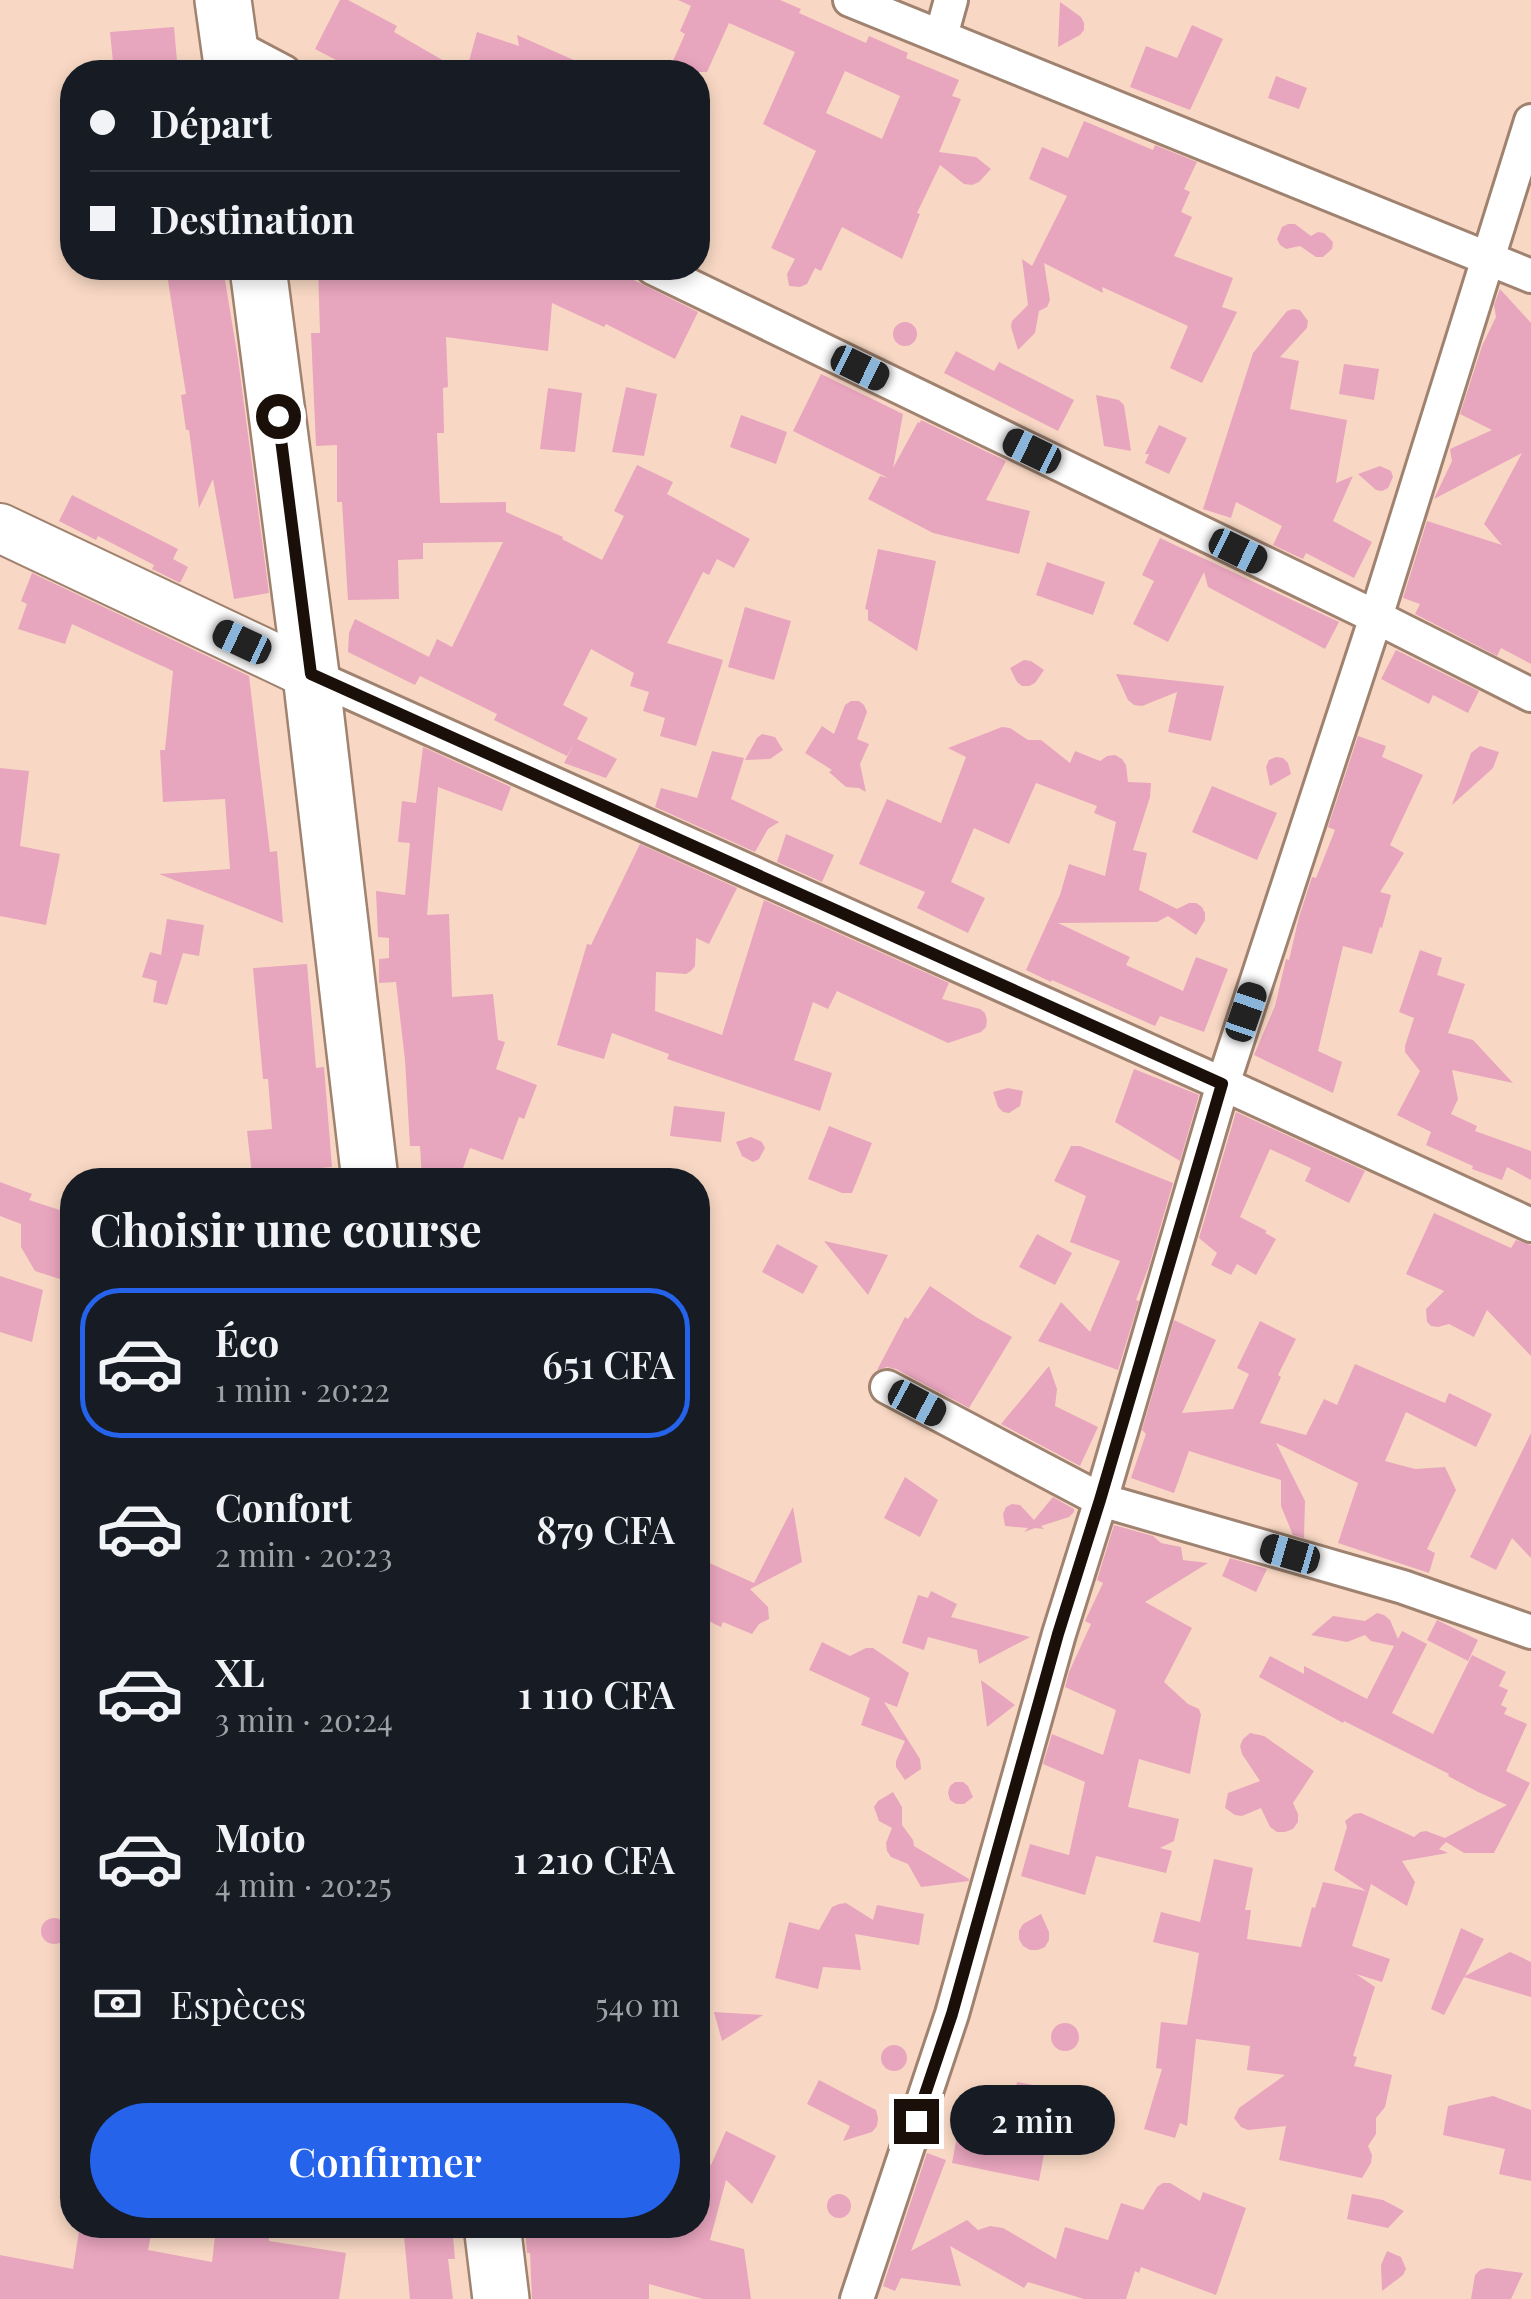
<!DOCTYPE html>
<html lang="fr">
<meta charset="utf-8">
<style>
:root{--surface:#171b24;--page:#20242c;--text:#f1f3f6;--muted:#9ea1a6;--line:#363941;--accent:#2563eb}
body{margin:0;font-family:"Playfair Display",serif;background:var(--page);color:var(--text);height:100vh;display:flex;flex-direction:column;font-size:38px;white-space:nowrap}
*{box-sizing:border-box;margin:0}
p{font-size:32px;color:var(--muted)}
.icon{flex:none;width:55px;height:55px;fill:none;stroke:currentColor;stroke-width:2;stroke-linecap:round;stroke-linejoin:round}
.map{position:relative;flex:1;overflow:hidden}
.panel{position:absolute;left:60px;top:1168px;width:650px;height:1070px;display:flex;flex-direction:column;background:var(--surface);border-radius:40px;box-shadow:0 5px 15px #0003}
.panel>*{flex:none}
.banner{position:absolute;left:60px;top:60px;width:650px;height:220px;border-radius:40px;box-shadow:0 5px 15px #0003;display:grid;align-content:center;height:220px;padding:0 30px;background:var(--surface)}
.end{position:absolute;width:45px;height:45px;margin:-22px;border:12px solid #1b1009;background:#fff;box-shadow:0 0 0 5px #fff}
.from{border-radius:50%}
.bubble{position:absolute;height:70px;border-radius:35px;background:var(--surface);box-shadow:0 5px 15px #0003;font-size:32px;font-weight:600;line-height:70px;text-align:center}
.car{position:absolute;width:30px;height:60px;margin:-30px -15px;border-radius:12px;box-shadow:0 0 8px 2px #0007;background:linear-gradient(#222 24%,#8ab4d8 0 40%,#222 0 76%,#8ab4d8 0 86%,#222 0)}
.banner b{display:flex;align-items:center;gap:35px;height:95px;font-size:38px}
.banner b+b{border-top:2px solid var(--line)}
.banner i{width:25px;height:25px;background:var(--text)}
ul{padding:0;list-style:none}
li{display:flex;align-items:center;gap:30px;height:150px;margin:0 20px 15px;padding:0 10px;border:5px solid transparent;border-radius:40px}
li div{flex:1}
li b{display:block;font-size:38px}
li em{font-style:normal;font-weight:600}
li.on{border-color:var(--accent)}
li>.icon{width:90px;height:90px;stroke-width:1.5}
h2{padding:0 30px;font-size:45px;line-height:120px}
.pay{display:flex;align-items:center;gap:25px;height:110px;padding:0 30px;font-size:38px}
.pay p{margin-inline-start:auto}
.primary-button{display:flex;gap:20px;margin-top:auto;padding:20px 30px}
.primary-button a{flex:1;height:115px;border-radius:60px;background:var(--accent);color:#fff;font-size:40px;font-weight:600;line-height:115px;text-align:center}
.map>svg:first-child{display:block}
.building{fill:#e8a5be;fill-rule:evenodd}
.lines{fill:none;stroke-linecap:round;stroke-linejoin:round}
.minor-casing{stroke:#9f826f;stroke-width:38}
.secondary-casing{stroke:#9f826f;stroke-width:52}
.trunk-casing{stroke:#9f826f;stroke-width:60}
.minor{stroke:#fff;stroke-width:32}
.secondary{stroke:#fff;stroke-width:48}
.trunk{stroke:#fff;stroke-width:55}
.route{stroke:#1b1009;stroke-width:12}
</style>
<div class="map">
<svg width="1531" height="2299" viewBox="0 0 1531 2299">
<rect width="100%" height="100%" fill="#f8d8c4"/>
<path class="building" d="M340,0H348L397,26L394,32L463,72H359L315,49Z
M678,0H780L801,9L799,13L866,43L869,36L908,53L906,58L959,80L952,96L961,99L939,152L976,157L991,169L979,182L972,185L964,184L940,165L917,213L920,214L902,259L842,227L821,271L815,268L807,284L800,287L789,286L787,274L795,259L771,248L816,151L763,124L795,52L729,23L707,72H668L685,34L680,31L691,6ZM845,71L900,96L882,139L826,113Z
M1060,2L1081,17L1084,23V30L1080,35L1058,47Z
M1192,25L1223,39L1190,110L1130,87L1146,46L1177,58Z
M174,27L178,72H114L110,32Z
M477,32L519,46L517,35L601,72H466Z
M1276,76L1307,88L1299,109L1268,98Z
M1084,121L1153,150L1155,145L1197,162L1184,189L1190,192L1181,212L1192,217L1174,256L1233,278L1222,307L1237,312L1202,383L1170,368L1188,326L1102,287L1103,293L1044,263L1050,300L1047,307L1039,311L1035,333L1018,350L1011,327L1012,321L1028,305L1022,259L1032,266L1067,196L1029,179L1042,147L1068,158Z
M1288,224H1295L1311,236L1318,232L1324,233L1333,242L1332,249L1323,257H1316L1300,246L1286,249L1280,245L1277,239L1282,227Z
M166,268H223L238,359L269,593L234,599L213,479L199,508L189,430H186L181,395L186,394Z
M318,268H562L589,280L595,268H610L698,312L675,359L606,324L604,327L552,303L548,351L446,337L448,387L443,388L444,433H437L440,503L506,502V512L563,537L562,539L602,560L624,516L614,511L637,465L673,482L667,494L750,539L734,568L717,559L709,575L703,572L667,643L723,660L696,746L660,736L665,718L643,711L649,692L630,686L634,673L591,649L563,705L588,718L577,739L617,759L606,778L564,763L575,742L567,756L494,720L497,714L420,676L415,685L348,652L349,633L355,619L429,657L437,639L452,647L503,542L423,543V559L398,560L399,599L348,600L342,502H337V445L316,446L311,333H320Z
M1500,289L1531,323V664L1501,648L1497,656L1415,614L1420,604L1403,598L1427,521L1502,545L1484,524L1522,453L1434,499L1452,461L1450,449L1492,430L1460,414L1482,346L1496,317L1494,305Z
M1293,309L1300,310L1308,321L1307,328L1280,357L1299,361L1290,409L1347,420L1336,483L1353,476L1333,521L1372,542L1354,578L1306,553L1303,559L1273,545L1282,526L1236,502L1231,518L1203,509L1253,353L1287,311Z
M893 334a12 12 0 1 1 24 0a12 12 0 1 1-24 0Z
M956,351L994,371L999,362L1074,400L1058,431L944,373Z
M1344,364L1379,369L1374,400L1339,394Z
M821,374L903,414L893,468L918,422L920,423L921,420L1006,461L986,500L1030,511L1019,554L933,533L868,499L880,476L888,478L793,431Z
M626,387L657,394L644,456L612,452Z
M548,388L582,393L575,452L540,449Z
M1096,395L1119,400L1124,405L1131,451L1104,446Z
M741,415L787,432L776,464L730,447Z
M1159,425L1187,438L1169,474L1145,463L1149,454H1145Z
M1380,466L1391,471L1393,477L1388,488L1382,491L1376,490L1358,474Z
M72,495L178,549L173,559L188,567L180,583L152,569L154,565L98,536L96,540L59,521Z
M1160,538L1339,622L1325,649L1208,587L1204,572L1168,642L1133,624L1154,581L1142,575Z
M878,549L936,561L917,651L868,620V610L865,609Z
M1047,562L1105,582L1093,615L1036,595Z
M32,573L249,676L270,852L277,851L283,923L159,874L230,869L225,799L163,802L160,750H165L173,671L72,624L65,644L18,629L27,604L21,601Z
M745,607L791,621L774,680L728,667Z
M1396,650L1479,691L1468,713L1433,695L1429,704L1381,679Z
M1024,660L1031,661L1044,670L1035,683L1029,686H1022L1017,682L1010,668Z
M1116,674L1224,686L1211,741L1168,732L1177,692L1142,706L1134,705L1128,700Z
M851,701H859L864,705L867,712L857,739L869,744L860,764L866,792L859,788L846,787L829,772L832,770L805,753L822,726L834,734L845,705Z
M1002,727L1010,728L1028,740H1041L1070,763L1075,751L1100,761L1107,756L1115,755L1122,759L1126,765L1128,782L1151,783L1150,797L1133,850L1147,853L1139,890L1177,909L1189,903H1196L1202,907L1205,913V920L1196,935L1168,916L1157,922L1058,923L1130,957L1126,965L1183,991L1196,957L1228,969L1204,1032L1160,1016L1155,1026L1052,980L1051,982L1026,970L1060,895L1069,864L1105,876L1116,822L1094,813L1097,806L1036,783L1009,844L974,828L951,882L985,898L968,933L917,908L925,892L859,864L887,799L941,823L966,757L948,748Z
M762,734L775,737L783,750L770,759L745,760L757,738Z
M1358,736L1386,746L1382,757L1423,775L1390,845L1404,853L1380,892L1391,895L1382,928L1380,927L1372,954L1343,946L1318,1051L1342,1062L1333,1093L1254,1055L1275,1006L1286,959L1289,960L1299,917L1312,877L1316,878L1335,830L1328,827Z
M1480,746L1499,752L1493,768L1452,805L1471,753Z
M423,747L511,787L502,811L438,787L427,915L449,914L452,997L493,994L498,1040L505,1042L496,1069L537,1085L524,1119L519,1117L503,1160L470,1148L459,1180H422L420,1146H410L405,1060L396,982L379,983V959L389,958V938L378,937L376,891L405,895L410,843L398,842L402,801L416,803Z
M712,751L744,758L731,799L779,822L768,829L755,852L655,807L661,788L697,798Z
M1276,757L1283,758L1288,763L1291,774L1270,786L1266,767L1269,760Z
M0,768L29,771L20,846L60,854L46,925L0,916Z
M1212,786L1277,813L1257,860L1192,832Z
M786,834L834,855L822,882L777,862Z
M640,844L737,888L709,944L696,938L695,966L691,971L686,974L656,972L655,1011L722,1035L764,900L949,983L942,999L980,1009L985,1013L987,1020L986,1027L981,1032L948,1043L837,991L828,1009L813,1002L794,1060L832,1073L820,1111L667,1059L669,1054L612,1033L604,1059L557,1045L587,944L591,945Z
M167,919L204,925L199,956L183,953L167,1005L153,1002L157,981L142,977L150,952L161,955Z
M1420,950L1442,958L1437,975L1465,984L1448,1033L1473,1040L1513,1083L1452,1070L1458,1099L1451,1114L1477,1126L1475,1131L1531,1151V1180L1507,1167L1502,1180L1472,1169L1473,1166L1426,1145L1431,1132L1397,1115L1420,1071L1405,1052V1046L1414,1018L1399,1012Z
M307,964L316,1068L324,1067L332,1167L308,1169L309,1180H267L266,1174L252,1175L247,1131L272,1129L268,1079H263L253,968Z
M1134,1069L1199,1095L1180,1161L1115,1122Z
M1008,1088L1023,1091L1020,1106L1009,1113L1003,1112L998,1107L993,1092Z
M674,1106L725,1112L721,1142L670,1136Z
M1236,1112L1365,1171L1349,1203L1305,1181L1311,1168L1270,1149L1240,1217L1267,1231L1265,1233L1276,1239L1256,1275L1237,1264L1231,1275L1211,1265L1217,1253L1199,1238Z
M829,1126L872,1143L852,1193H842L808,1179Z
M751,1137L762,1142L765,1148L759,1159L753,1162L742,1156L736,1142Z
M1071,1146H1080L1173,1183L1149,1266L1136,1300L1139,1301L1118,1370L1038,1341L1061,1302L1090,1332L1120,1261L1070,1242L1086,1196L1054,1181Z
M0,1182L32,1194L29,1200L72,1214V1283L35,1271L21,1247V1224L0,1216Z
M1434,1213L1511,1248L1516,1240L1531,1245V1356L1487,1310L1474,1337L1449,1324L1438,1327L1431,1326L1427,1322L1426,1309L1444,1291L1406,1274Z
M1037,1234L1072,1253L1055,1285L1019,1267Z
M824,1241L888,1255L868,1295Z
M777,1244L818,1266L803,1294L762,1272Z
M0,1276L43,1290L32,1342L0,1332Z
M930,1286L976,1317L1012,1337L969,1408L896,1369L887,1367L877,1370L905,1317L908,1319Z
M1174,1320L1216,1340L1182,1413L1233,1409L1249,1374L1237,1368L1260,1321L1296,1339L1278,1375L1281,1377L1260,1423L1306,1435L1324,1399L1337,1405L1355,1364L1445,1403L1449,1393L1492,1414L1476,1447L1406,1412L1385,1461L1415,1469L1445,1467L1456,1490L1427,1549L1435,1553L1429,1573L1338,1543L1358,1483L1276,1443L1305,1501L1304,1538L1293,1535L1281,1506V1480L1189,1451L1174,1493L1131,1478L1146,1434L1142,1430Z
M1049,1366L1057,1389L1055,1406L1098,1427L1080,1466L1001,1424Z
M1531,1433V1558L1512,1538L1496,1570L1470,1557Z
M905,1477L938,1500L920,1537L884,1518Z
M1053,1497L1074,1509V1512L1069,1517L1041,1526L1044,1529L1035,1528L1024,1532L1028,1528L1005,1526L1003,1514L1006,1507L1012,1504L1020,1505L1034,1520Z
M793,1507L802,1562L750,1589L768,1607L769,1619L759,1624L752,1634L723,1622L721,1627L698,1616V1558L754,1583Z
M1114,1525L1153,1536L1161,1543L1181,1547L1183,1560L1208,1563L1145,1602L1192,1628L1164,1682L1188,1704L1199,1709L1201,1715L1190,1774L1139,1759L1128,1807L1179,1819L1174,1841L1160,1848L1172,1851L1166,1873L1096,1856L1085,1895L1021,1876L1030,1844L1069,1855L1085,1782L1043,1764L1052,1734L1103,1755L1116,1710L1065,1687L1069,1672L1091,1624L1085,1621L1103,1583L1097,1580Z
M1230,1558L1267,1569L1256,1592L1222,1576Z
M931,1591L957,1604L951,1617L1030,1637L979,1664L977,1650L928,1637L924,1650L902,1643L918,1595L928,1598Z
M1377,1613L1384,1615L1390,1620L1398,1639L1402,1631L1427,1644L1392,1713L1433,1734L1472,1655L1506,1672L1499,1686L1508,1690L1501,1705L1507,1708L1504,1714L1527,1724L1506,1771L1530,1783L1494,1853H1464L1446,1842L1439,1849L1448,1853L1402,1861L1415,1882L1407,1906L1371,1884L1352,1946L1390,1959L1382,1982L1356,1974L1375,1987L1353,2056L1357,2057L1354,2066L1392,2075L1385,2107L1376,2118V2134L1368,2146L1372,2155L1371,2163L1362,2178L1279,2160L1286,2126L1248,2130L1241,2127L1234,2118L1239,2108L1285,2075L1247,2070L1250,2046L1196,2039L1187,2126L1180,2123L1175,2138L1144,2129L1162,2069L1156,2068L1161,2022L1187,2025L1199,1953L1153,1942L1161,1912L1200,1922L1214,1859L1253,1868L1245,1910H1251L1247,1939L1301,1947L1312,1907L1315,1908L1323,1882L1366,1891L1334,1870L1347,1827L1345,1821L1354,1814L1361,1813L1414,1837L1420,1832L1426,1831L1445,1838L1507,1805L1478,1792L1448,1776L1449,1774L1344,1721L1343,1723L1259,1677L1270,1656L1304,1674V1666L1367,1699L1394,1646L1371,1641L1365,1635L1347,1642L1311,1635L1333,1616L1365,1621Z
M1437,1620L1478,1640L1468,1661L1427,1640Z
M822,1642L850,1656L866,1648H873L909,1673L897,1707L884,1702L920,1759L921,1769L905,1780L896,1767V1761L905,1741L861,1725L870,1698L809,1670Z
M981,1680L1015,1705L987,1727Z
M1250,1733L1264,1736L1314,1771L1293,1803L1298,1814V1822L1293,1829L1285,1832H1277L1270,1827L1261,1808L1242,1816L1235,1815L1225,1808L1228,1793L1260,1781L1242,1754L1240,1746L1243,1739Z
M955,1782H963L968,1786L973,1797L964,1804H956L950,1800L948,1793L950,1786Z
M893,1792L902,1807V1825L913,1840L914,1846L969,1879V1881L921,1887L908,1864L891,1857L887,1851L886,1843L892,1828L879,1821L874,1807L878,1801Z
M846,1903L873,1920L877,1905L924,1914L919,1945L855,1934L861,1970L823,1967L818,1989L775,1978L789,1922L819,1930L832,1907L839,1904Z
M1041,1914L1049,1932V1940L1045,1947L1038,1950H1030L1023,1946L1019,1939V1931L1023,1924Z
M41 1931a13 13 0 1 1 26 0a13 13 0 1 1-26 0Z
M1461,1928L1484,1939L1465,1976L1510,1952L1531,1962V1997L1464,1977L1444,2015L1431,2009Z
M714,2012L763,2015L722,2041Z
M1051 2037a14 14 0 1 1 28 0a14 14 0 1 1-28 0Z
M881 2058a13 13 0 1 1 26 0a13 13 0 1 1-26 0Z
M819,2080L876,2110L878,2118L877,2126L872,2132L843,2141L850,2126L807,2104Z
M1017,2082L1056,2089L1039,2181L952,2163L958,2131L1007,2141Z
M1493,2096L1531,2110V2181L1499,2174L1505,2149L1443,2135L1448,2106Z
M726,2131L776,2156L752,2204L726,2180L710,2240L744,2249L751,2299H703L649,2284V2299H532L530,2253H527L525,2225H698V2155L711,2165Z
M927,2153L946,2160L911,2251L967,2220L978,2230L990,2226L1003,2228L1056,2259L1065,2227L1108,2240L1121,2203L1143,2210L1157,2187L1163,2183H1170L1200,2201L1203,2192L1246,2208L1216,2295L1141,2267L1139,2273L1135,2271L1126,2299H1084L1028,2282L1024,2288L950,2246L961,2286L901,2278L895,2291L883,2286Z
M827 2206a12 12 0 1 1 24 0a12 12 0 1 1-24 0Z
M1352,2194L1383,2200L1404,2211L1388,2228L1347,2219Z
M80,2225H153L148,2250L212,2262L216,2228L269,2236V2241L346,2253L339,2299H0V2255L73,2269Z
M403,2225H452L455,2259H448L453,2299H410Z
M1387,2251L1401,2257L1406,2269L1403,2275L1382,2291L1381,2265Z
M1487,2268L1523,2273L1511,2299H1471L1475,2275L1480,2270Z"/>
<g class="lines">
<g class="minor-casing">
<path id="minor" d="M850,0L1531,276
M941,36L951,0
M229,43L284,72
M653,268L1376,617L1531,695
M311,675L1223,1084L1531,1225
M887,1387L1101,1500L1403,1587L1531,1632
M857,2299L952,2014L1059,1634L1101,1500L1223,1084L1376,617L1531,121"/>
</g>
<g class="secondary-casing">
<path id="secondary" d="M0,528L311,675"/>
</g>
<g class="trunk-casing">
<path id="trunk" d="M223,0L233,72
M258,268L311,675L370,1180
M492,2225L501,2299"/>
</g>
<use href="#minor" class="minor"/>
<use href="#secondary" class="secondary"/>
<use href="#trunk" class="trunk"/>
</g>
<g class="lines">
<path class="route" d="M278,416L311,674L1222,1084L1100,1500L1058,1634L952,2014L916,2121"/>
</g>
</svg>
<i class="end from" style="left:278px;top:416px"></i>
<i class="end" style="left:916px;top:2121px"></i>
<div class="bubble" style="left:950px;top:2085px;width:165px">2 min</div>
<i class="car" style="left:860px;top:368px;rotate:116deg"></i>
<i class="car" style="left:1032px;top:451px;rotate:296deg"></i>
<i class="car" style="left:1238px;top:551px;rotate:116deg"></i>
<i class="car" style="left:242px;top:642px;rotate:295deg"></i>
<i class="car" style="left:1246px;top:1012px;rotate:19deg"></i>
<i class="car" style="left:917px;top:1403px;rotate:118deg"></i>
<i class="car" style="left:1290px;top:1554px;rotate:286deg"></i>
<div class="banner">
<b><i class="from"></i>Départ</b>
<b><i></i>Destination</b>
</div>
<section class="panel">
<h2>Choisir une course</h2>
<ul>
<li class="on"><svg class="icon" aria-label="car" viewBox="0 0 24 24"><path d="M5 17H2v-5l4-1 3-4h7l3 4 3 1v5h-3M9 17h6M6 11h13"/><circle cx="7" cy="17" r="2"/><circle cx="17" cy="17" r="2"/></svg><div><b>Éco</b><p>1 min · 20:22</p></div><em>651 CFA</em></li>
<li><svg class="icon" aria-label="car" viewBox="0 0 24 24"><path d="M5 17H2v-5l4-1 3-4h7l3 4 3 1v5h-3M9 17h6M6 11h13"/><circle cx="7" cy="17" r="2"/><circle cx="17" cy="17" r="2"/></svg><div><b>Confort</b><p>2 min · 20:23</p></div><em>879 CFA</em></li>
<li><svg class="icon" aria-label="car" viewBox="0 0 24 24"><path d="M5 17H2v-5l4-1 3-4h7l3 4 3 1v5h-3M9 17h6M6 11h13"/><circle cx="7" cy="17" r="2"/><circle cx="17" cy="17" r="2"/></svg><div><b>XL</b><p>3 min · 20:24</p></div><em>1 110 CFA</em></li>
<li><svg class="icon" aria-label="car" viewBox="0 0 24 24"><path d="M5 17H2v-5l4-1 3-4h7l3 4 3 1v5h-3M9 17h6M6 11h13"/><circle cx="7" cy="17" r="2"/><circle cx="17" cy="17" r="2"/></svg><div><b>Moto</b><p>4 min · 20:25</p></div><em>1 210 CFA</em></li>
</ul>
<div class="pay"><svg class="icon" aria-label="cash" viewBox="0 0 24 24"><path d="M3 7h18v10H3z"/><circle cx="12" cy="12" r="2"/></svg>Espèces<p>540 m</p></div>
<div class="primary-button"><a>Confirmer</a></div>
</section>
</div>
